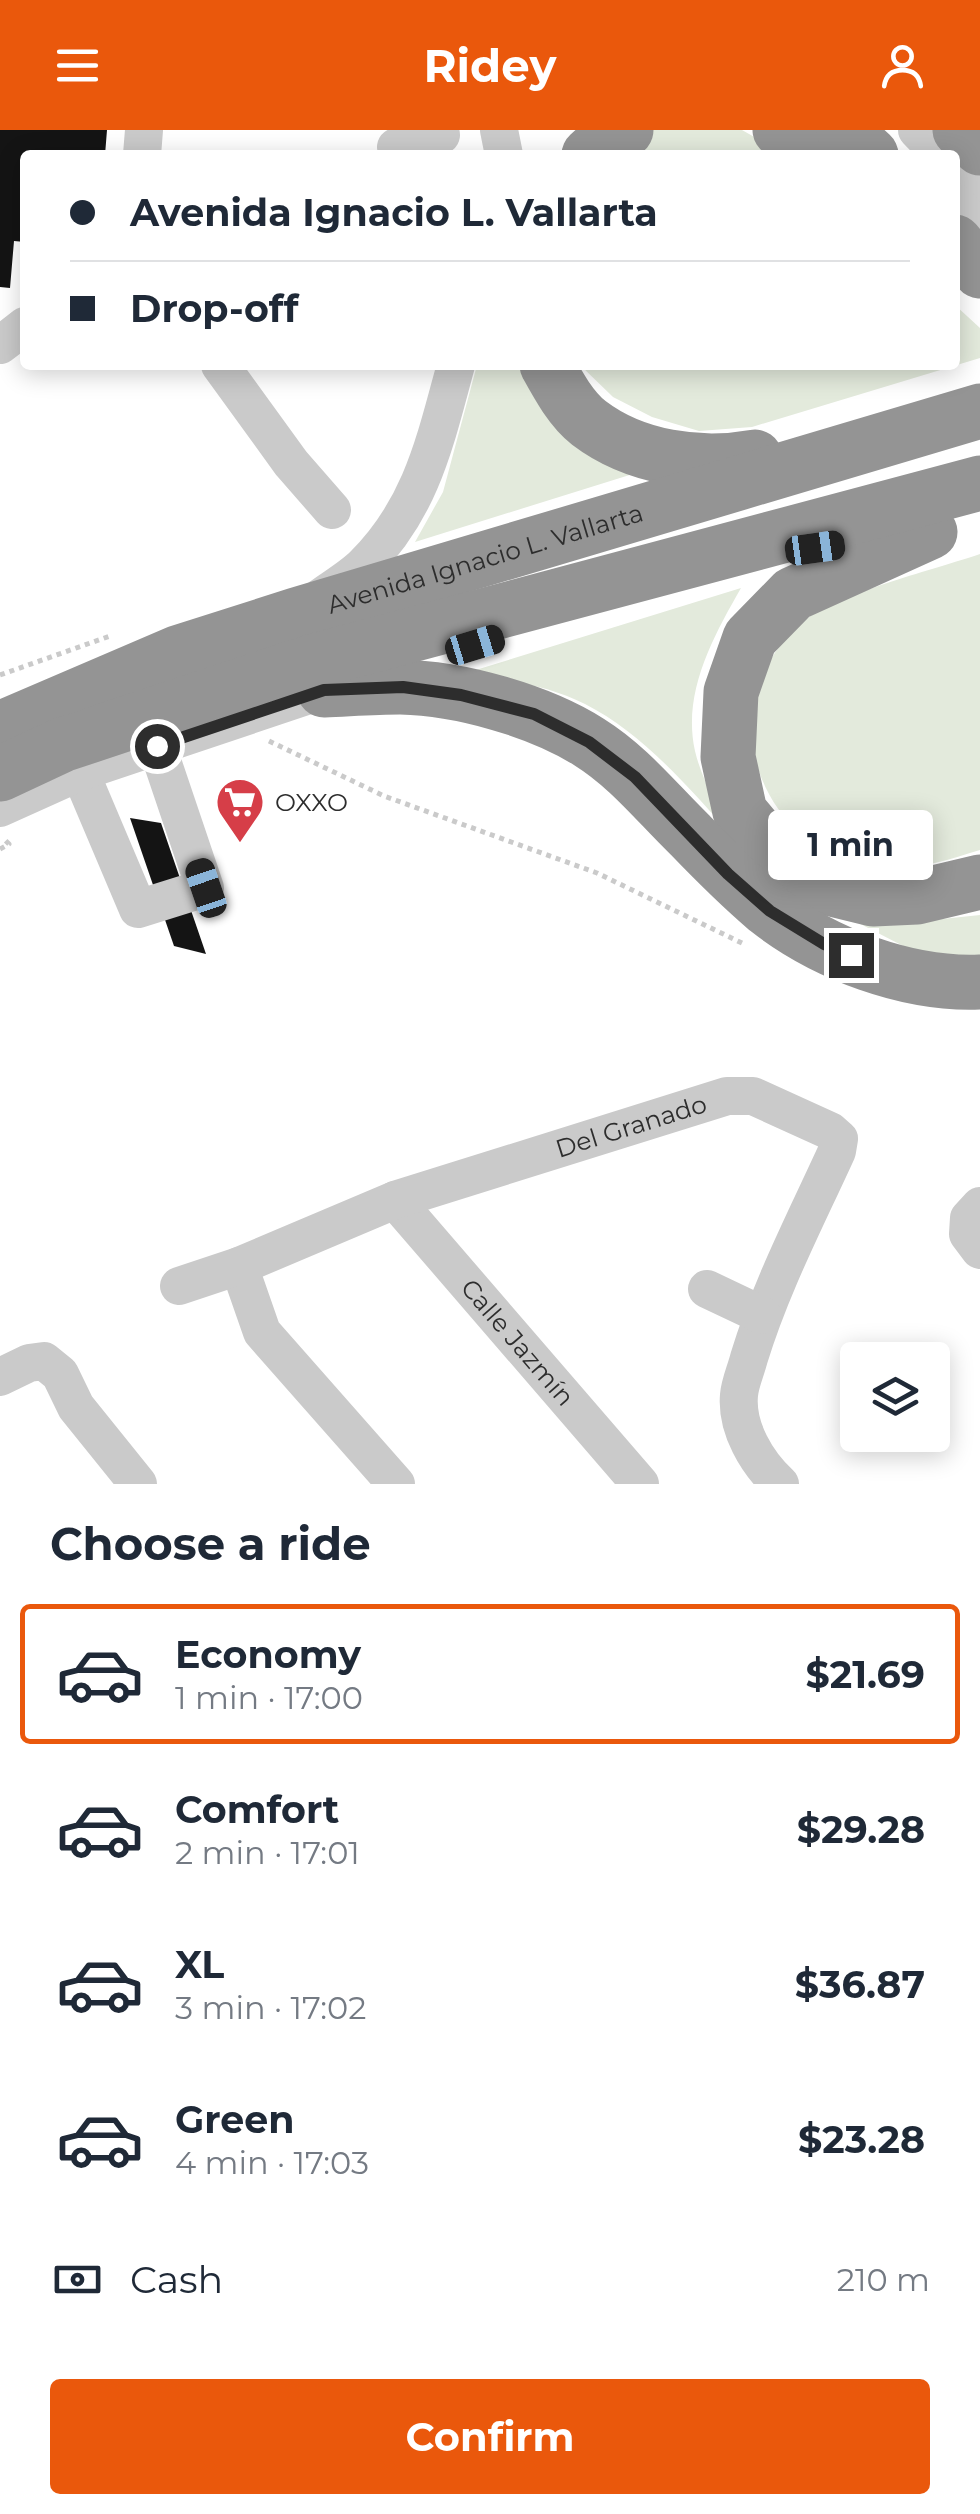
<!DOCTYPE html>
<meta charset="utf-8">
<style>
:root{--surface:#fff;--page:#f6f6f7;--text:#1f2937;--muted:#747a83;--line:#e0e1e3;--accent:#ea580c}
body{margin:0;font-family:Montserrat,sans-serif;background:var(--page);color:var(--text);height:100vh;display:flex;flex-direction:column;font-size:38px;white-space:nowrap}
*{box-sizing:border-box;margin:0}
p{font-size:32px;color:var(--muted)}
.icon{flex:none;width:55px;height:55px;fill:none;stroke:currentColor;stroke-width:2;stroke-linecap:round;stroke-linejoin:round}
.map{position:relative;height:1354px;overflow:hidden}
.panel{display:flex;flex-direction:column;background:var(--surface);flex:1}
.panel>*{flex:none}
.hud{position:absolute;left:20px;top:20px;width:940px;height:220px;border-radius:10px;box-shadow:0 5px 25px #0003;display:grid;align-content:center;height:220px;padding:0 50px;background:var(--surface)}
.tools{position:absolute;left:840px;top:1212px;display:grid;gap:20px}
.tools a{display:grid;place-items:center;width:110px;height:110px;border-radius:10px;background:var(--surface);box-shadow:0 5px 25px #0003;font-size:50px}
.end{position:absolute;width:45px;height:45px;margin:-22px;border:12px solid #2d2d2d;background:#fff;box-shadow:0 0 0 5px #fff}
.from{border-radius:50%}
.bubble{position:absolute;height:70px;border-radius:10px;background:var(--surface);box-shadow:0 5px 25px #0003;font-size:32px;font-weight:700;line-height:70px;text-align:center}
.car{position:absolute;width:30px;height:60px;margin:-30px -15px;border-radius:12px;box-shadow:0 0 8px 2px #0007;background:linear-gradient(#222 24%,#8ab4d8 0 40%,#222 0 76%,#8ab4d8 0 86%,#222 0)}
.hud b{display:flex;align-items:center;gap:35px;height:95px;font-size:38px}
.hud b+b{border-top:2px solid var(--line)}
.hud i{width:25px;height:25px;background:var(--text)}
ul{padding:0;list-style:none}
li{display:flex;align-items:center;gap:30px;height:140px;margin:0 20px 15px;padding:0 30px;border:5px solid transparent;border-radius:10px}
li div{flex:1}
li b{display:block;font-size:38px}
li em{font-style:normal;font-weight:700}
li.active{border-color:var(--accent)}
li>.icon{width:90px;height:90px;stroke-width:1.5}
h2{padding:0 50px;font-size:45px;line-height:120px}
.pay{display:flex;align-items:center;gap:25px;height:110px;padding:0 50px;font-size:38px}
.pay p{margin-inline-start:auto}
.cta{display:flex;gap:20px;margin-top:auto;padding:20px 50px}
.cta a{flex:1;height:115px;border-radius:10px;background:var(--accent);color:#fff;font-size:40px;font-weight:700;line-height:115px;text-align:center}
header{display:flex;justify-content:space-between;align-items:center;height:130px;padding:0 50px;background:var(--accent);color:#fff;font-size:45px;font-weight:700}
.map>svg:first-child{display:block}
.green{fill:#e3eadc}
.building{fill:#141414}
.lines{fill:none;stroke-linecap:round;stroke-linejoin:round}
.path{stroke:#cacaca;stroke-width:5;stroke-dasharray:5 5;stroke-linecap:butt}
.minor{stroke:#cacaca;stroke-width:38}
.highway{stroke:#949494;stroke-width:55}
.route{stroke:#2d2d2d;stroke-width:12}
.labels{text-anchor:middle;stroke-width:10;stroke-linejoin:round;paint-order:stroke}
.street-label{font-size:25px;fill:#2d2d2d;stroke:#fff}
.poi-label{font-size:25px;fill:#2d2d2d;stroke:#fff;text-anchor:start}
</style>
<header><svg class="icon" aria-label="menu" viewBox="0 0 24 24"><path d="M4 6h16M4 12h16M4 18h16"/></svg>Ridey<svg class="icon" aria-label="person" viewBox="0 0 24 24"><circle cx="12" cy="8" r="4"/><path d="M4 21q1-7 8-7t8 7"/></svg></header>
<div class="map">
<svg width="980" height="1354" viewBox="0 0 980 1354">
<rect width="100%" height="100%" fill="#fff"/>
<path class="green" d="M643,0H742L786,25H601Z
M955,175L980,198V228L752,297L699,301L652,287L613,267L580,235H955Z
M477,235H526L652,338L415,412L443,362Z
M980,424V720C944,731 906,744 869,737C748,712 709,563 809,487C844,462 936,439 980,424Z
M741,458C713,507 682,563 695,621C702,651 720,681 734,708C691,660 644,604 585,574C548,555 507,550 466,543Z
M841,784L904,793L980,785V831L909,819Z"/>
<path class="building" d="M0,0H107L105,25H25V112L14,111L10,158L0,157Z
M130,688L161,693L206,824L174,816Z"/>
<g class="lines">
<path class="path" d="M0,545L110,506
M269,611L384,666L597,743L746,815
M0,719L9,714L5,710"/>
<g class="minor">
<path d="M499,0L504,25"/>
<path d="M917,0L941,25"/>
<path d="M396,17L441,5"/>
<path d="M142,25L144,0"/>
<path d="M955,40L980,67"/>
<path d="M955,72L980,100"/>
<path d="M0,215L25,196"/>
<path d="M220,235L291,333L332,380"/>
<path d="M321,467C335,457 352,447 364,435C422,377 435,311 456,235"/>
<path d="M62,615L80,642L138,779L205,758L157,616"/>
<path d="M0,678L80,642L324,560"/>
<path id="s1" d="M395,1070L640,1354"/>
<path d="M980,1076L969,1088L968,1104L980,1120"/>
<path d="M239,1136L262,1202L396,1354"/>
<path id="s2" d="M179,1156L239,1136L395,1070L727,966H753L830,1001L839,1009L837,1021C806,1089 771,1156 749,1228C746,1240 740,1253 739,1265C736,1298 757,1333 780,1354"/>
<path d="M707,1159L762,1185"/>
<path d="M0,1247L29,1233L44,1231L60,1244L76,1277L138,1354"/>
</g>
<g class="highway">
<path d="M780,0L815,25"/>
<path d="M844,0L871,25"/>
<path d="M960,0L980,18"/>
<path d="M589,25L603,12L626,0"/>
<path d="M955,112L980,141"/>
<path d="M547,235C558,255 571,279 589,293C635,328 699,337 755,327"/>
<path d="M930,402L793,464L750,508L731,562L728,627L740,682L775,724L824,757L873,769L917,767L980,752"/>
<path d="M324,560C349,559 375,557 400,557C460,558 540,581 589,612C629,637 657,673 690,705C715,731 740,756 767,779C824,824 908,855 980,852"/>
<path id="s3" d="M0,599L177,523L296,485L980,281"/>
<path d="M0,644L62,615L314,531L980,353"/>
</g>
</g>
<g class="lines">
<path class="route" d="M157,616L324,560L403,557L461,565L534,584L589,612L635,647L728,744L770,781L824,814L851,825"/>
</g>
<defs>
<g id="supermarket-pin" transform="scale(2.5)"><path d="M0 17L-7.5 6A9.5 9.5 0 1 1 7.5 6Z" fill="#d63e48" stroke="#fff"/><path d="M-6-5.5h2.5l.6 2H6L4.5 2H-2.5L-4.4-4H-6ZM-1.5 3.2a1.3 1.3 0 1 0 .1 0ZM3 3.2a1.3 1.3 0 1 0 .1 0Z" fill="#fff"/></g>
</defs>
<g fill-rule="evenodd">
<use href="#supermarket-pin" x="240" y="672"/>
</g>
<g class="labels">
<g class="street-label">
<text dy="9" stroke="none"><textPath href="#s3" startOffset="515">Avenida Ignacio L. Vallarta</textPath></text>
<text dy="9" stroke="none"><textPath href="#s2" startOffset="480">Del Granado</textPath></text>
<text dy="9" stroke="none"><textPath href="#s1" startOffset="188">Calle Jazmín</textPath></text>
</g>
<g class="poi-label">
<text x="275" y="681">OXXO</text>
</g>
</g>
</svg>
<div class="tools">
<a><svg class="icon" aria-label="layers" viewBox="0 0 24 24"><path d="M12 4l9 5-9 5-9-5zM3 14l9 5 9-5"/></svg></a>
</div>
<i class="end from" style="left:157px;top:616px"></i>
<i class="end" style="left:851px;top:825px"></i>
<div class="bubble" style="left:768px;top:680px;width:165px">1 min</div>
<i class="car" style="left:815px;top:418px;rotate:82deg"></i>
<i class="car" style="left:475px;top:515px;rotate:73deg"></i>
<i class="car" style="left:206px;top:758px;rotate:341deg"></i>
<div class="hud">
<b><i class="from"></i>Avenida Ignacio L. Vallarta</b>
<b><i></i>Drop-off</b>
</div>
</div>
<section class="panel">
<h2>Choose a ride</h2>
<ul>
<li class="active"><svg class="icon" aria-label="car" viewBox="0 0 24 24"><path d="M5 17H2v-5l4-1 3-4h7l3 4 3 1v5h-3M9 17h6M6 11h13"/><circle cx="7" cy="17" r="2"/><circle cx="17" cy="17" r="2"/></svg><div><b>Economy</b><p>1 min · 17:00</p></div><em>$21.69</em></li>
<li><svg class="icon" aria-label="car" viewBox="0 0 24 24"><path d="M5 17H2v-5l4-1 3-4h7l3 4 3 1v5h-3M9 17h6M6 11h13"/><circle cx="7" cy="17" r="2"/><circle cx="17" cy="17" r="2"/></svg><div><b>Comfort</b><p>2 min · 17:01</p></div><em>$29.28</em></li>
<li><svg class="icon" aria-label="car" viewBox="0 0 24 24"><path d="M5 17H2v-5l4-1 3-4h7l3 4 3 1v5h-3M9 17h6M6 11h13"/><circle cx="7" cy="17" r="2"/><circle cx="17" cy="17" r="2"/></svg><div><b>XL</b><p>3 min · 17:02</p></div><em>$36.87</em></li>
<li><svg class="icon" aria-label="car" viewBox="0 0 24 24"><path d="M5 17H2v-5l4-1 3-4h7l3 4 3 1v5h-3M9 17h6M6 11h13"/><circle cx="7" cy="17" r="2"/><circle cx="17" cy="17" r="2"/></svg><div><b>Green</b><p>4 min · 17:03</p></div><em>$23.28</em></li>
</ul>
<div class="pay"><svg class="icon" aria-label="cash" viewBox="0 0 24 24"><path d="M3 7h18v10H3z"/><circle cx="12" cy="12" r="2"/></svg>Cash<p>210 m</p></div>
<div class="cta"><a>Confirm</a></div>
</section>
